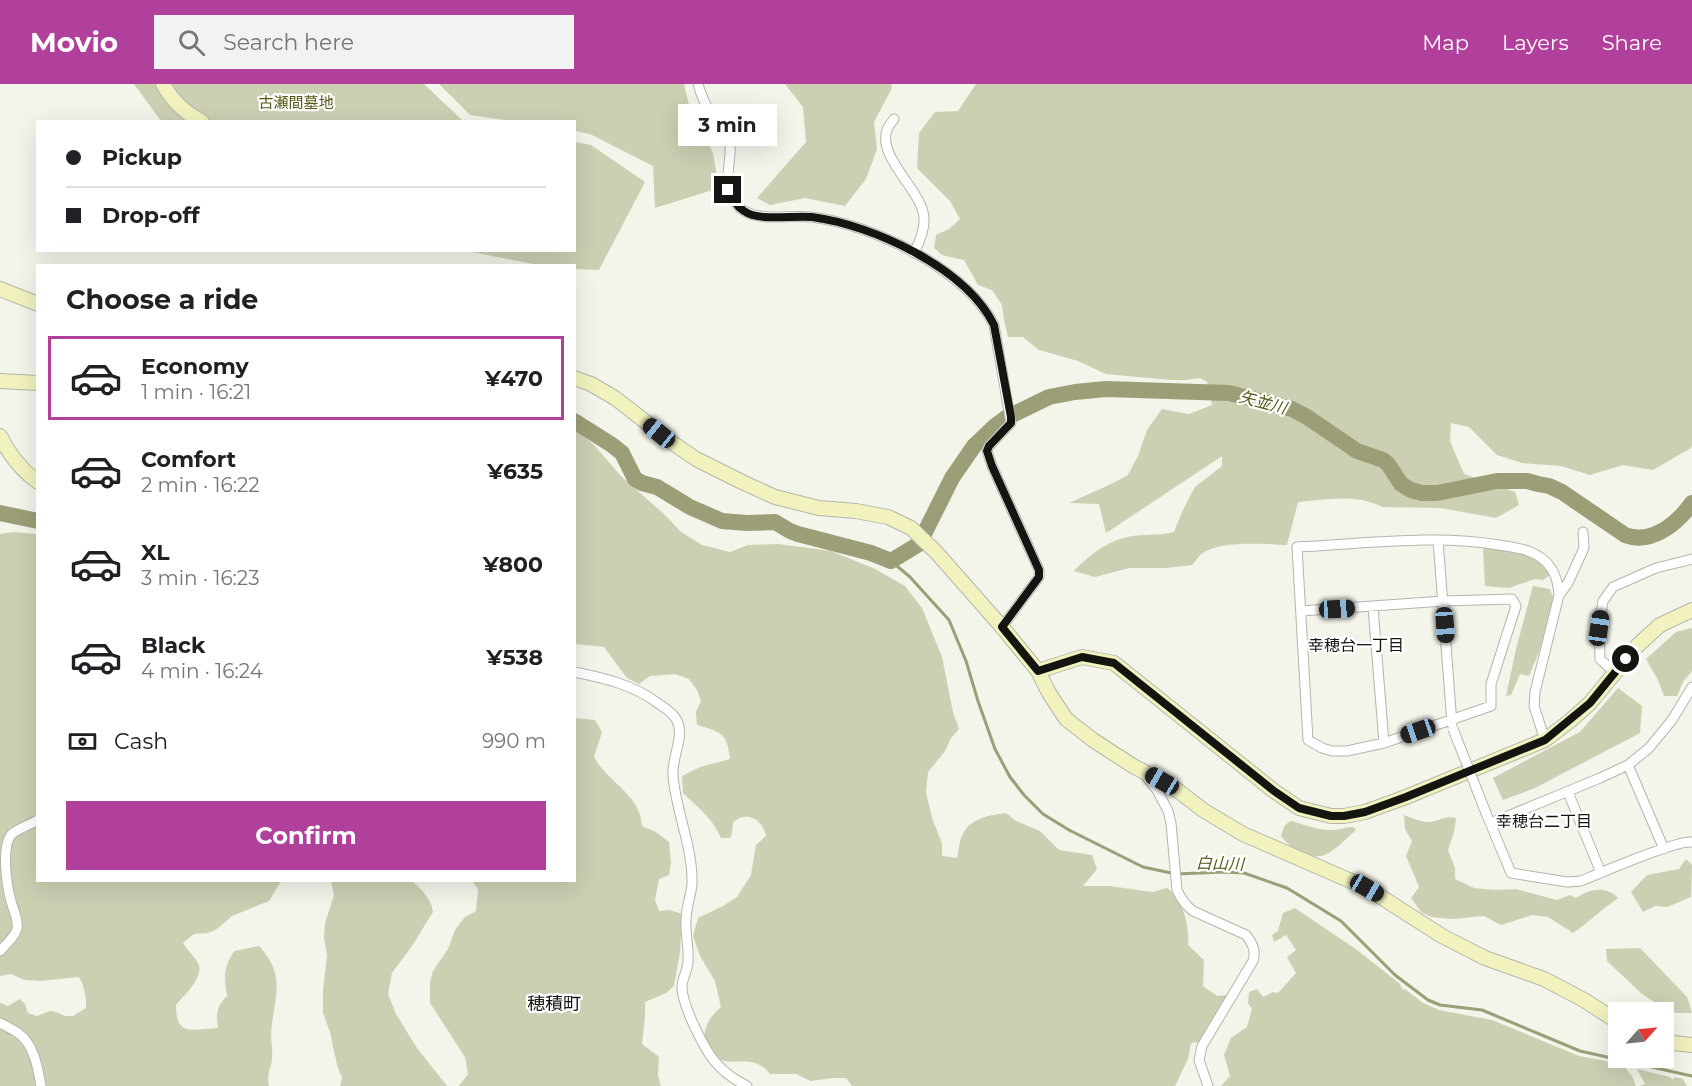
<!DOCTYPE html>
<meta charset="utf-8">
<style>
:root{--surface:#fff;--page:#f2f2f2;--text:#202124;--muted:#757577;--line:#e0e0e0;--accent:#b0409c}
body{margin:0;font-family:Montserrat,"Noto Sans JP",sans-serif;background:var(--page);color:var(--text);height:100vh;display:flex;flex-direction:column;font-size:22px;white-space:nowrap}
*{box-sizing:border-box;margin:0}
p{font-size:20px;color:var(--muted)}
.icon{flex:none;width:33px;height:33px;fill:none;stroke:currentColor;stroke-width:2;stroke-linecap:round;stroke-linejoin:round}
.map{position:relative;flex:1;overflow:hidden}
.drawer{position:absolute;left:36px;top:180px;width:540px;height:618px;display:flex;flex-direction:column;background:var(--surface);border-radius:0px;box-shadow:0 6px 24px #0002}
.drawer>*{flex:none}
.guide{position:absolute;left:36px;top:36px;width:540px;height:132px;border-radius:0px;box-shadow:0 6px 24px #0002;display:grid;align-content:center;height:132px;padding:0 30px;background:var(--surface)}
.needle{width:39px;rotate:63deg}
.controls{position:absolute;left:1608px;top:918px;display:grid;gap:12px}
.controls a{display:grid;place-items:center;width:66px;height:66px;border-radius:0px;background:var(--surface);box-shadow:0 6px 24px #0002;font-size:30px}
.end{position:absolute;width:27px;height:27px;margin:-14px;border:8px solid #141511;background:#fff;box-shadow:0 0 0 3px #fff}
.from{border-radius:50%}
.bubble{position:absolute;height:42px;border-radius:0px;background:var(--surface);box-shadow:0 6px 24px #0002;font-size:20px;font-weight:700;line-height:42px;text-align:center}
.car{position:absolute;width:18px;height:36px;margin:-18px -9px;border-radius:8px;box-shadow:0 0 4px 2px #0007;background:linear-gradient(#222 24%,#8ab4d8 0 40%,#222 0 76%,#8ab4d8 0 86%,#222 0)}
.guide b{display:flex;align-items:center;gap:21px;height:57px;font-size:22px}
.guide b+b{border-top:2px solid var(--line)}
.guide i{width:15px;height:15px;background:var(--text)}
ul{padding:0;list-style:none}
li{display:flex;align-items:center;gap:18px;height:84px;margin:0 12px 9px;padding:0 18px;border:3px solid transparent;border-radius:0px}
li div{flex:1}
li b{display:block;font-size:22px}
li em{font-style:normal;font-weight:700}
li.active{border-color:var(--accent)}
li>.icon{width:54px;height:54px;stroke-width:1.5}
h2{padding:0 30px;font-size:27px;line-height:72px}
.pay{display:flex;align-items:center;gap:15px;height:66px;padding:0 30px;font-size:22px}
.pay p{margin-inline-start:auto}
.primary-button{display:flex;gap:12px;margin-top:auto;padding:12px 30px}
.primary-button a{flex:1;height:69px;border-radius:0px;background:var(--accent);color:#fff;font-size:24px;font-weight:700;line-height:69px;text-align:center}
header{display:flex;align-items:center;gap:36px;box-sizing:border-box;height:84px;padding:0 30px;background:var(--accent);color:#fff}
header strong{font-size:28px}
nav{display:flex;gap:33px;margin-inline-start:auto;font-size:21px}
.search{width:420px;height:54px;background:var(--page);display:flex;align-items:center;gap:15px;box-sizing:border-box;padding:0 21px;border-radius:0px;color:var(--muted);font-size:22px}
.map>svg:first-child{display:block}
.green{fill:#cdcfb3}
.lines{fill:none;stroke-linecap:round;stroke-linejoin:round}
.stream{stroke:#9c9e77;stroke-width:3}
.river{stroke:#9c9e77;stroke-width:16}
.street-casing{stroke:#b4b5ac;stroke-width:11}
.secondary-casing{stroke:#b4b5ac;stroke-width:16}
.street{stroke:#fff;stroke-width:9}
.secondary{stroke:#f1f2be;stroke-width:14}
.street-bridge-casing{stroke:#b4b5ac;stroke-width:11;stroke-linecap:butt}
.street-bridge{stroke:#fff;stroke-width:9}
.route{stroke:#141511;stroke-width:8}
.labels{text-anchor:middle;stroke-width:4.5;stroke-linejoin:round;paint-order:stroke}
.park-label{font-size:15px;fill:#575918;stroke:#fff}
.water-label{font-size:16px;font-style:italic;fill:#575918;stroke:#fff}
.neighbourhood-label{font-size:16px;fill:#141511;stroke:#fff}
.quarter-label{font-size:18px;fill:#141511;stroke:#fff}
</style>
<header>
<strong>Movio</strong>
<div class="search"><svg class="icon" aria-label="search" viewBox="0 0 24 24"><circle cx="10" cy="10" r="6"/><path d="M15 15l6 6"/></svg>Search here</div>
<nav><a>Map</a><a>Layers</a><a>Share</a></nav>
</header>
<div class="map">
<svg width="1692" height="1002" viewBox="0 0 1692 1002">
<rect width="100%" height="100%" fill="#f3f4ea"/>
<path class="green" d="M134,0H424L463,37H161Z
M439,0H684L689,21L713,69L719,104L655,124L653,82L590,50L575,47L574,38L511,37L470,31Z
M785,0H891L892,4L874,38L877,65L866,95L845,122L805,114L770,121L757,114L806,58L803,23Z
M976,0H1692V361L1691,364L1653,386L1623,381L1590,391L1561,382L1522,379L1497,371L1469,343L1451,339L1450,357L1464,390L1515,408L1519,421L1496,434L1440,424L1382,423C1357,409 1326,416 1298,418L1287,461C1265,460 1220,456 1201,470C1198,473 1195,478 1192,481L1166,484H1129L1095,493L1074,487C1093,467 1116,451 1145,451C1156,450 1164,451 1174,448L1183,426L1195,403L1222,382V372L1106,449L1099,420L1069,419L1109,401L1128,391L1138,372L1147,346L1162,325L1189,330L1212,321L1207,298L1200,294L1185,296H1170L1106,290L1078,277L1039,266L1023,253H1008L1004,236L1002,221L992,206L978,201L964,176L942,171L934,164L936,151L949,145L960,135L950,117L917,84L919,49L935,28L958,27Z
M575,58L591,61L645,98L599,186L575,185L574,182L538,181L467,167L574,166Z
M574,344L594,361L621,392L665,431L681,448L702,461L730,468L748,461L778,460L831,467L875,485L905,502L922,524L942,573L953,628L959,645L951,654L945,667L928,688L926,709L933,737L942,759V772L957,774C959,766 959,757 963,750C970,734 991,731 1006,729L1016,737L1040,747L1059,766L1092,771L1097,785L1083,802H1109L1153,808L1167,804C1183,815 1190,843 1188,861L1204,876L1203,902L1217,912L1227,911L1200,958L1191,959L1188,975L1175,1002H852L846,994H834L811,997L796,990H770C753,968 732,984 718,974C712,969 708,960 704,955C705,940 710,933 721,923L715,897L700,872L693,852L698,834L723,822L737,813L751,791L756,761L766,752C763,736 748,726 733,738L732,749L730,754H721C713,735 698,723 683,709L682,692L700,683L730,675C727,649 722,648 697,641L696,628L701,617L697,606L689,595L675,590L650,592L639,600L627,594L604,563L575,560Z
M14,448L36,450L37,461L38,733L7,753L14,844L0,862V450Z
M1485,458L1525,461L1550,491L1543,496L1535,495L1509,504L1485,502L1483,466Z
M1533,502L1550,505L1554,516L1539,568L1529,592L1520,590L1511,611L1506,612L1516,565Z
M1692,544V587L1683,598L1677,612H1664L1658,596L1646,575L1676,548Z
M1618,604L1642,622L1640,649L1535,704L1503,716L1493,694L1580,648Z
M575,634L595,636L602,648L594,673C605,694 631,707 639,728C641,732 641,737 642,742L656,748L669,758L671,779L669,791L659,795L655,816L659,827L670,826L682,830L680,868L674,902L666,909L645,918V932L642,960L659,973L658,991L661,1002H459L468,990L465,973L430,919V898L433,887L448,865L455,846L465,833L476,827L478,806L473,797L574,796Z
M1404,731C1414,735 1425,740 1435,737C1443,735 1447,732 1456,734L1454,748L1448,766L1455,784V795L1474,804L1495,806L1516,805L1557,816L1570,811L1576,814C1589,805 1606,801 1618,814C1602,825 1589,838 1573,849L1548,833L1532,831L1501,841L1484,832L1452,835L1431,833L1421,828L1411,814L1419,803L1406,772L1412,757L1405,745Z
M1292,737C1305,741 1320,747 1335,746C1342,745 1347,743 1354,743L1356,746C1347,754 1331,771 1320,772C1307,775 1288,762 1281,752C1283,744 1284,740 1292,737Z
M37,741L38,796L281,797L269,817L232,832L217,845L208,849L194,850L183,859C187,866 195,873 198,879C205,893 184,911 176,921C176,954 193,945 218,944C216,930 216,923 227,912C224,892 223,885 234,867L259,862C288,893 273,914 271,951C271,959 273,967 272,975C271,985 266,991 269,1002H44L35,968L0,935V919L8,922L20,915L25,920L28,929L37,932L50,927L56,928L65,932H73L86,924C86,913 85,903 79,893L40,897L24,896L11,890L0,892V871L16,852L14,817L8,774L12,753Z
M1686,775L1692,781L1691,813L1667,823L1655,822L1643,828L1631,808L1647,791L1679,785Z
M331,797H412C422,806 431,814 433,828L412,862L392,889L388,910L396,930L417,964L447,1002H449H340L342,994L337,981L330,948L323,929V906L327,871L324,854L325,839L334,811Z
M1295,824L1357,866L1399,899L1403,906L1405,905L1423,919L1439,926L1492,936L1579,972L1622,980L1632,992L1636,1002H1221L1230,992L1224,971L1231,954L1247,943L1252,925L1248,919L1249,908L1257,905L1263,913L1273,908L1278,909L1296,889L1287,873L1296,866L1286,851L1274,858L1272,851L1278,847L1283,829Z
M1640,864L1687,913L1692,929H1670L1641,909L1607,877L1606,865Z
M0,942L19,952L26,963L39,1002H0Z
M1637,985L1670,993L1673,996L1674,993L1683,995L1687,1002H1638L1645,1000Z"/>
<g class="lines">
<path class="stream" d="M891,477L910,493L949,536L966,577L978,617L995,665L1010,693L1024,711L1043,730L1069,746L1143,783L1176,790L1224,788L1244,789L1287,804L1341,837L1395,891L1428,916L1440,921L1482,926L1580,967L1692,992"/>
<path class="river" d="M574,337L612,361L622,369L635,395L642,399L657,403L690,423L722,437L747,439L775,438L790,447L798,450L871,469L891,477L919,460L952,394L974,362L994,343L1006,334L1049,313L1075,308L1106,305L1229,309L1292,325L1307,333L1357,367L1383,376L1388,380L1401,400L1411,406L1422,409H1437L1497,397H1527L1538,400L1549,402L1562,408L1625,451C1651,461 1677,440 1692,419
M0,429L38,437"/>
<g class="street-casing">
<path id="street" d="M698,0C701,12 706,22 713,33C719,41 729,49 730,59C732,81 720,103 737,121C754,140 788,130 811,133C872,140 966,185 994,241L1011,339L989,362L987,367L992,382L1039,486V493L1002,543
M894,35C892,38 888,42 887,46C877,74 923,107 924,134C925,146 919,159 914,169
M1438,456L1452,640
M1559,511L1568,499L1584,464L1583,448
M1373,523L1384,659
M1301,527L1444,517L1512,515L1516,522L1491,600V622L1384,659L1347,667H1332L1322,664L1308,656L1297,463C1363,460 1435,450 1499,461C1511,463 1524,464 1535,470C1552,479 1558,493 1559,511L1535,608L1534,622L1545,656
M574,588C605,594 634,601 659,620C665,624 672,628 676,635C686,651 671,674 673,692C676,728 693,763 692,800C691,812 686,823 686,836C685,849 689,863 688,877C688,886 682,894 682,903C682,921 705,968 718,981C726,990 737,997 747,1002
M1614,588L1600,575L1599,544L1603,517L1613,503L1656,484L1692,475
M1628,681L1664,765
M1145,691L1157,706L1168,727L1171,739L1177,806C1181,815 1185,821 1193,827L1246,851C1253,860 1256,867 1253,877L1202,962L1199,976L1208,1002
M1568,708L1601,789
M1486,729L1511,789L1567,798L1581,797C1600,789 1676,756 1692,758
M1491,739L1600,694L1628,681L1649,664L1672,636L1692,603
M0,867C5,861 15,853 17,845C19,836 13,826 11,817C7,803 0,760 13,749C19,744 30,741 38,736
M0,939C6,942 12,945 18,949C34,960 38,984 41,1002"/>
</g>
<g class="secondary-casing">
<path id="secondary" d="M163,0C172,17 185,29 202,38
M0,205L38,220
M574,294L591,300L615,314L674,360L696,375L742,398L775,413L819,424L856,427L888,433L911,444L936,468L1002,543L1038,587L1049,609L1066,635L1093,656L1133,682L1173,703L1203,726L1243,750L1367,804L1442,852L1485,874L1544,895L1584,916L1618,938
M0,297L38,299
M0,352C9,370 21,386 38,398
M1038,587L1082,573L1114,579L1274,707L1299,724L1331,732H1344L1365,728L1406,713L1545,656L1571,636L1590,619L1637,562L1660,541L1692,526
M1664,958L1692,961"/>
</g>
<use href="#street" class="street"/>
<use href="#secondary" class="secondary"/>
<g class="street-bridge-casing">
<path id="street-bridge" d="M1453,645L1486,729"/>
</g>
<use href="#street-bridge" class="street-bridge"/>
</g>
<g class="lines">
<path class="route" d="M728,106C732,114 736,122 744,127C760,138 792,131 812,133C873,141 966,184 994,241L1011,333V339L989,362L987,367L992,382L1039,486V493L1002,543L1038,587L1082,573L1114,579L1274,707L1299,724L1331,732H1344L1365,728L1406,713L1545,656L1590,619L1626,575"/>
</g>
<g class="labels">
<g class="park-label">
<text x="296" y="24">古瀬間墓地</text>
</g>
<g class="water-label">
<text transform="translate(1263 318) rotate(15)" y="6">矢並川</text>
<text transform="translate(1220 779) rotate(2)" y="6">白山川</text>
</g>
<g class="neighbourhood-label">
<text x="1356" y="567">幸穂台一丁目</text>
<text x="1544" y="743">幸穂台二丁目</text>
</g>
<g class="quarter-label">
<text x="554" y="926">穂積町</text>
</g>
</g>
</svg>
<div class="controls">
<a><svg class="needle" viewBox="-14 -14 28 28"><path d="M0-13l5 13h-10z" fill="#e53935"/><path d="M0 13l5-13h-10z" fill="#757577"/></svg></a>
</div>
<i class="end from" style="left:1626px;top:575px"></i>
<i class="end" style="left:728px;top:106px"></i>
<div class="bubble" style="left:678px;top:20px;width:99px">3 min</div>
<i class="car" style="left:659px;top:349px;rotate:309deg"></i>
<i class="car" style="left:1337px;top:525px;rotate:87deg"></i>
<i class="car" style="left:1445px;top:541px;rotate:176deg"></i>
<i class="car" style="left:1599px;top:544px;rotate:8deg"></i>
<i class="car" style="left:1418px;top:647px;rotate:251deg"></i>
<i class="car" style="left:1162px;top:697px;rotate:300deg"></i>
<i class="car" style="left:1367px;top:804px;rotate:120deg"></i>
<div class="guide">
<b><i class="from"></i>Pickup</b>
<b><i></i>Drop-off</b>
</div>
<section class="drawer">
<h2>Choose a ride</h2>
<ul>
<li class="active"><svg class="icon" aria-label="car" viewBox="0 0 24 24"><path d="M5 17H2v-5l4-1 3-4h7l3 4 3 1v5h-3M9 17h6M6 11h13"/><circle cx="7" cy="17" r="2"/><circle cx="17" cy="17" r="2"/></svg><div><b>Economy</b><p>1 min · 16:21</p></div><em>¥470</em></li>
<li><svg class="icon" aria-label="car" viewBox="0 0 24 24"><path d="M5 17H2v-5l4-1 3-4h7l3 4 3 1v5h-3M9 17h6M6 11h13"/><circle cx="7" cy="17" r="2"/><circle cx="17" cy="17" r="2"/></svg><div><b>Comfort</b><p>2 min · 16:22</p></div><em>¥635</em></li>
<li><svg class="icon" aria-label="car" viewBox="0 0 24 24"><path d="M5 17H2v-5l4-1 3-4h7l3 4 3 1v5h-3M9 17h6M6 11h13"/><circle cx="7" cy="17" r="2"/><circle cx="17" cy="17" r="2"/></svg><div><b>XL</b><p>3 min · 16:23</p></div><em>¥800</em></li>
<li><svg class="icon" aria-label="car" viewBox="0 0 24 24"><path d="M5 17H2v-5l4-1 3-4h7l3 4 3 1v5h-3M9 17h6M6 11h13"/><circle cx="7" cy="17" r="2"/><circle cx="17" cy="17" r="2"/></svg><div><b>Black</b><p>4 min · 16:24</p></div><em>¥538</em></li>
</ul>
<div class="pay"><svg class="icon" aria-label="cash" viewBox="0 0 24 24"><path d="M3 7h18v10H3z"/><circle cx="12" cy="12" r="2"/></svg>Cash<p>990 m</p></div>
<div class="primary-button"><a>Confirm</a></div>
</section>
</div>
